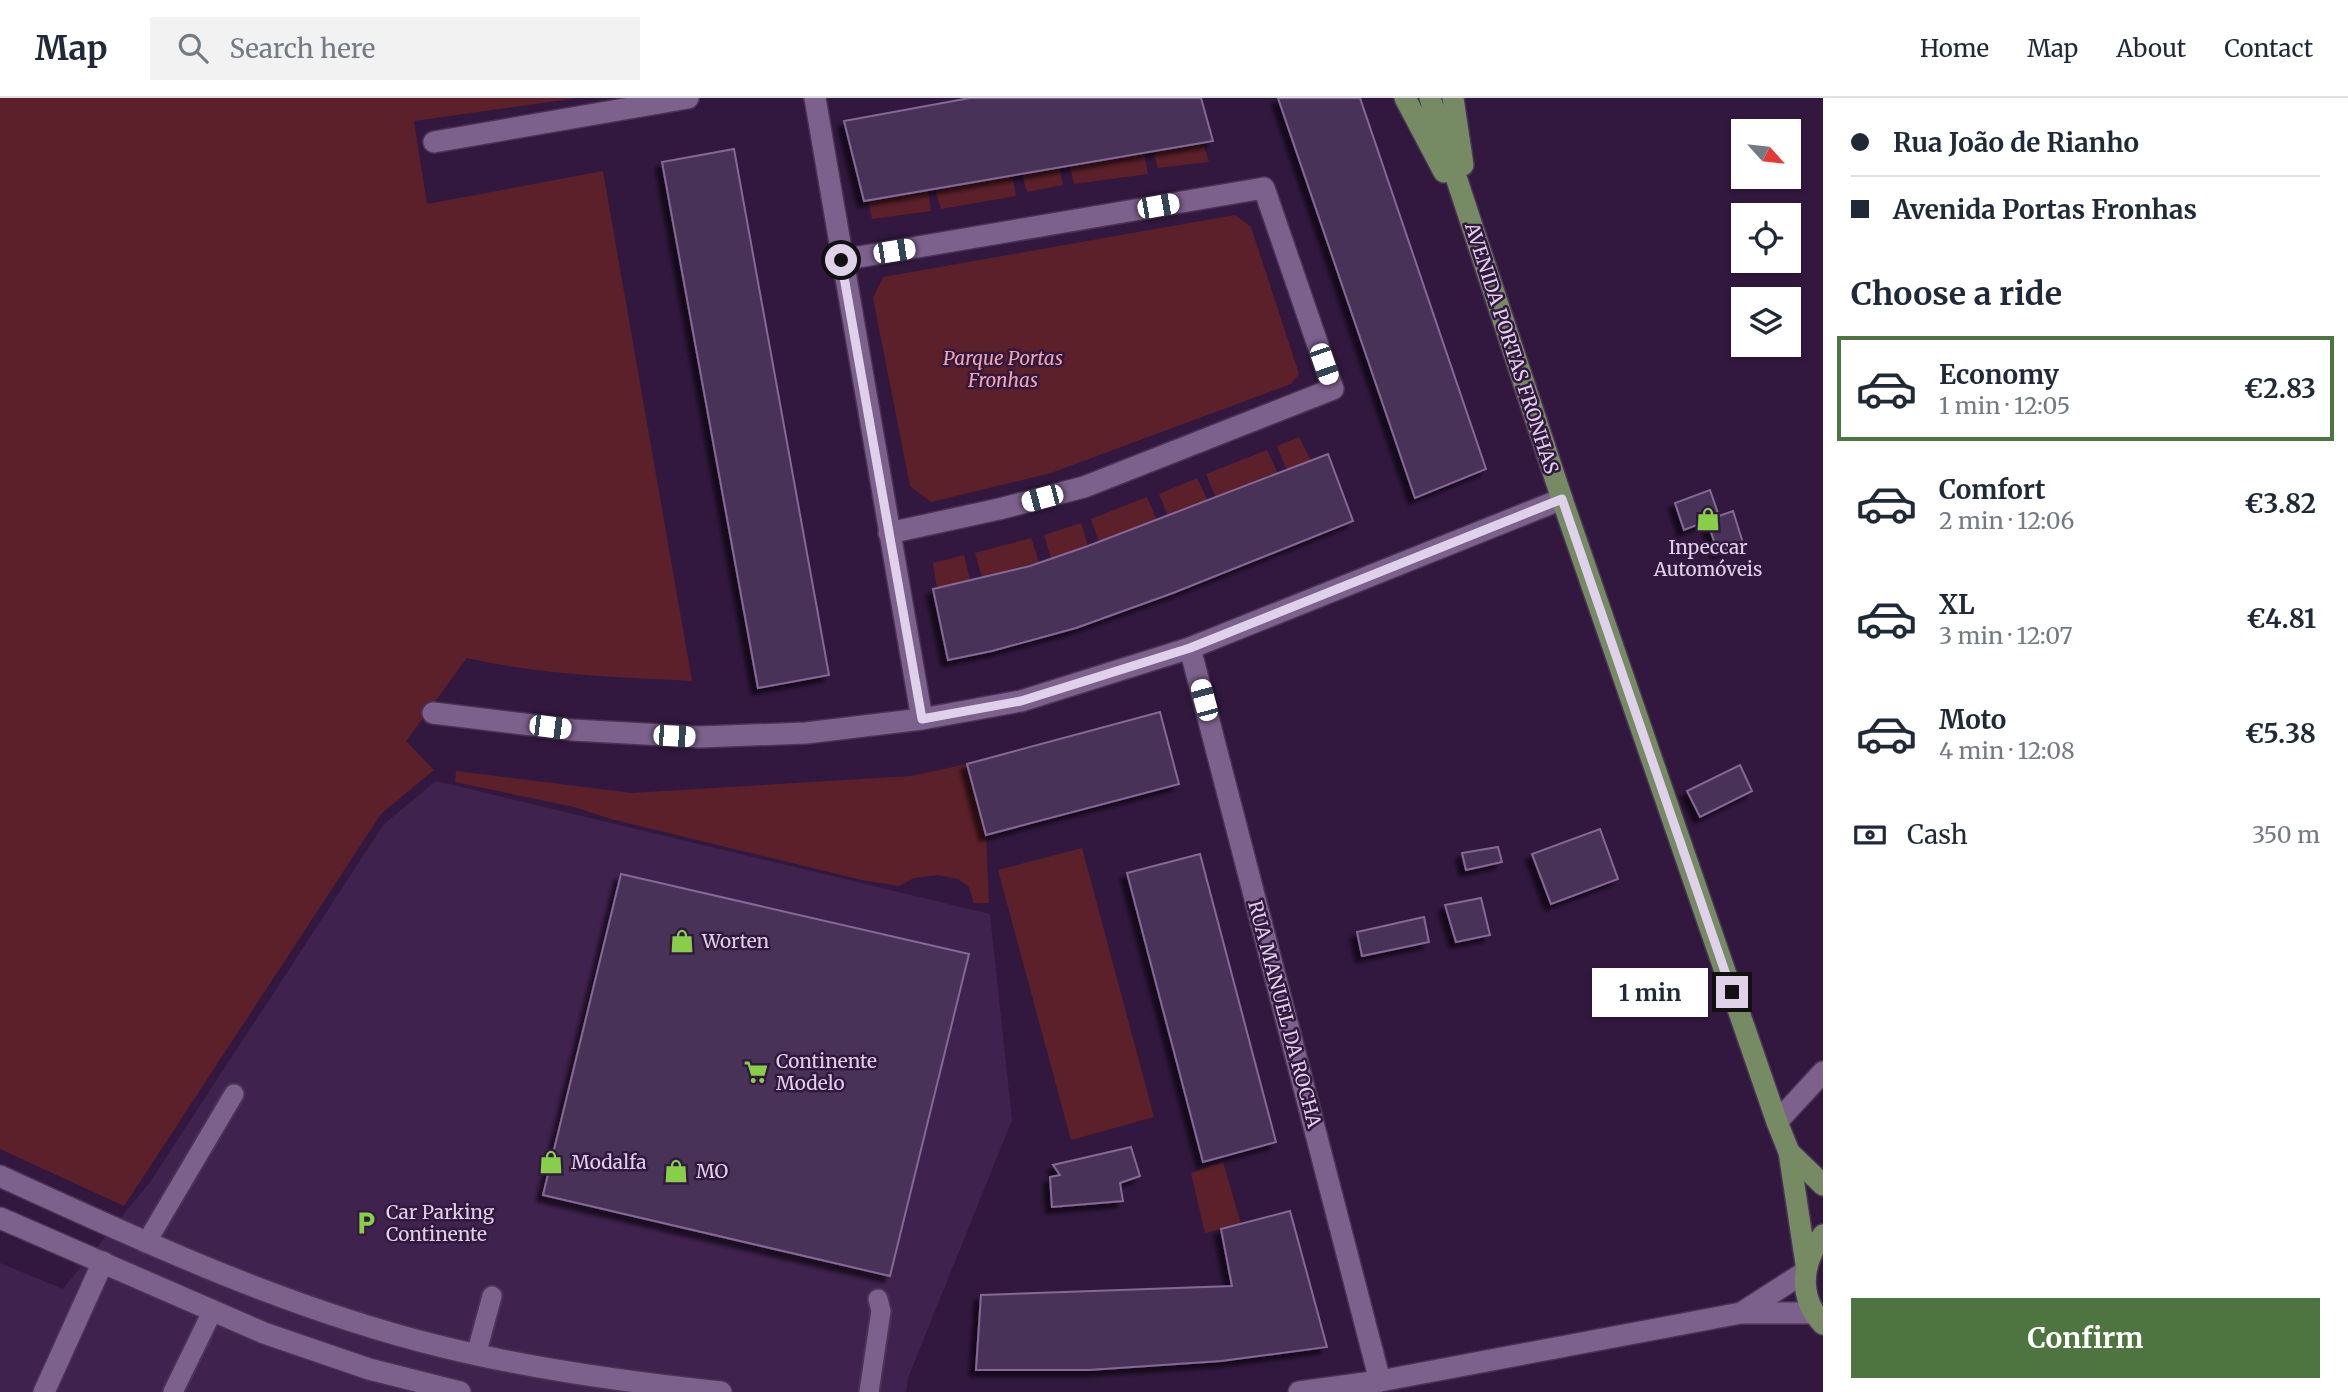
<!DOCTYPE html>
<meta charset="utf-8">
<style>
:root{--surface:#fff;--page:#f2f2f3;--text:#1f2937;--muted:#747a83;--line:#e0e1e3;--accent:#4e743f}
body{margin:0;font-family:Merriweather,serif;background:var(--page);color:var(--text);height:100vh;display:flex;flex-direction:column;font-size:26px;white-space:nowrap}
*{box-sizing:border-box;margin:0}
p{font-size:23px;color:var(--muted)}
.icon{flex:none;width:38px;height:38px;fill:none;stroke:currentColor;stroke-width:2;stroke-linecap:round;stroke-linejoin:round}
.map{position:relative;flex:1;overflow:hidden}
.side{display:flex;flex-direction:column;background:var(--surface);width:525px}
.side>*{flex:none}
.banner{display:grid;align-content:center;height:154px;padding:0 28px;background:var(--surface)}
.needle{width:46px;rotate:117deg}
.tools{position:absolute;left:1731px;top:21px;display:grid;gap:14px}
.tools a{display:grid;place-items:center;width:70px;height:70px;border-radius:0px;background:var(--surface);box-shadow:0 2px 5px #0004;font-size:35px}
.end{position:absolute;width:32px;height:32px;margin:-16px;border:9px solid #e0d1ea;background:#111;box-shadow:0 0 0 4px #111}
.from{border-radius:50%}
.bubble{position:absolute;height:49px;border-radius:0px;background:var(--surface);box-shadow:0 2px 5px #0004;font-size:23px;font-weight:700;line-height:49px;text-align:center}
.car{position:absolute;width:21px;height:42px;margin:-21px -10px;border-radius:9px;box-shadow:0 0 5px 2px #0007;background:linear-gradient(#fff 24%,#345 0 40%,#fff 0 76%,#345 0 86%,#fff 0)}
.banner b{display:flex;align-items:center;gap:24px;height:66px;font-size:26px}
.banner b+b{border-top:2px solid var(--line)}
.banner i{width:18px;height:18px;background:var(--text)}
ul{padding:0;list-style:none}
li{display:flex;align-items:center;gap:21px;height:105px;margin:0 14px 10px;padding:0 14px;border:4px solid transparent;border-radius:0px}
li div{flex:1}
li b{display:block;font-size:26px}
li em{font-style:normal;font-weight:700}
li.selected{border-color:var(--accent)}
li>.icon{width:63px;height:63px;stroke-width:1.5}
h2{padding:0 28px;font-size:32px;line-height:84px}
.pay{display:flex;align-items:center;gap:18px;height:77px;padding:0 28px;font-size:26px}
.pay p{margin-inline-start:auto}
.button{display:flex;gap:14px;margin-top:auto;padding:14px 28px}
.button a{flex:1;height:80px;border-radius:0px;background:var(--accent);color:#fff;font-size:28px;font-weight:700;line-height:80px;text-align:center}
header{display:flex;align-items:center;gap:42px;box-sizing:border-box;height:98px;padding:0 35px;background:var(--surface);border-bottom:2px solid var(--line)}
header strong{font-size:33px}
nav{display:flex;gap:38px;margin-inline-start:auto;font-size:24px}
.search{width:490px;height:63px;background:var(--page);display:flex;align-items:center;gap:18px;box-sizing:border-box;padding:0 24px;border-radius:0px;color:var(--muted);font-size:26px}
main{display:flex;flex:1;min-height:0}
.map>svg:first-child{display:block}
.built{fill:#40224e}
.green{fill:#5c202a}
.building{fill:#4a3059;stroke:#856896;stroke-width:2;filter:url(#shadow)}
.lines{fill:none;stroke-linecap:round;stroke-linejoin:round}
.lane-casing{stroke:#493454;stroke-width:23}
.street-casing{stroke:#493454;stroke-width:24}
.secondary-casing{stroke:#493454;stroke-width:24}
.primary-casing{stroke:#493454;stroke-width:24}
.lane{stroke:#7d618d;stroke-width:19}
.street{stroke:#7d618d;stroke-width:21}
.secondary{stroke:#7d618d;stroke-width:21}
.primary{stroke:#768a63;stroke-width:21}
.route{stroke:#e0d1ea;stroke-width:9}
.labels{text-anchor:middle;stroke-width:5;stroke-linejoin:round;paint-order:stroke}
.street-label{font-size:19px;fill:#e0d1ea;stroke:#32183f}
.park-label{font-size:19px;font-style:italic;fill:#f4a5ad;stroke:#32183f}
.poi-label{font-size:19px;fill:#e0d1ea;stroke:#32183f;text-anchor:start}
</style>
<header>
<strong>Map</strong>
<div class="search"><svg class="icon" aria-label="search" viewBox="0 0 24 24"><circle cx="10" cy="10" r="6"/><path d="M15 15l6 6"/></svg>Search here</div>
<nav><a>Home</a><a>Map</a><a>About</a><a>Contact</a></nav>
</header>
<main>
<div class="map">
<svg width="1823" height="1294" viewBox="0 0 1823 1294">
<defs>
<filter id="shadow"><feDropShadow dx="-6" dy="6" stdDeviation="2" flood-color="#0009"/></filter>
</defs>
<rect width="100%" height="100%" fill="#32183f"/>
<path class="built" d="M436,683L990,816L1012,1022L908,1280L906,1294H0V1165L63,1191L150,1084L384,726Z"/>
<path class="green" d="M0,0H578L414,23L427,106L603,73L692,583C617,579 541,577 467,560L406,643L434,672L381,716L124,1108L0,1051Z
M1203,45L1209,64L1158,70L1153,53Z
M1144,55L1148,76L1074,86L1070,68Z
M1059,69L1063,87L1027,94L1022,76Z
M1012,77L1016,98L941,111L935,91Z
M928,92L931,113L872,121L868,102Z
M1235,117L1251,129L1299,276L1291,286L1051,375L931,404L910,388L873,200L883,179Z
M1299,339L1311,363L1287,373L1277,348Z
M1267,352L1278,376L1216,400L1206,376Z
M1197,380L1208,403L1168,418L1159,396Z
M1147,399L1157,423L1099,444L1091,421Z
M1081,425L1088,448L1051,460L1044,437Z
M1031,440L1039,464L982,479L975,455Z
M964,457L970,482L937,490L933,465Z
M967,666L986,737L989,805H974L969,789L958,781L938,777L914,780L899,788L862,782L611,721L574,709L455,684L456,673L632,695L911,678Z
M1082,750L1154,1019L1071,1042L998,772Z
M1223,1064L1241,1126L1205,1135L1191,1075Z"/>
<path class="building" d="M970,0H1201L1213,43L864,103L844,23Z
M1278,0H1360L1486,371L1415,400Z
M734,51L829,577L758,590L662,64Z
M1328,356L1353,423L1173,495L1076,530L992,553L948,562L933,491L1030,468L1088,448Z
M1710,392L1719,418L1733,413L1743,445L1718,454L1707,423L1684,432L1675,405Z
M1160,614L1179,686L986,737L967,666Z
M1740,667L1752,693L1700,719L1687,693Z
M1600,731L1618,781L1551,806L1532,756Z
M1498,749L1502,764L1466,772L1462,755Z
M1200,756L1276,1044L1203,1064L1127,775Z
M621,776L969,856L890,1178L543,1097Z
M1481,800L1490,837L1456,844L1445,807Z
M1424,819L1429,844L1362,858L1357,834Z
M1131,1049L1140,1078L1120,1085L1123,1103L1052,1109L1050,1079L1060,1077L1053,1067Z
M1290,1113L1327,1249L1221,1263L1089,1272H976L981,1197L1232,1188L1221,1131Z"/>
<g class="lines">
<g class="lane-casing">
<path id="lane" d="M146,1145L234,996
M476,1257L492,1198
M173,1294L213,1212
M869,1294L881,1213L878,1201"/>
</g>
<g class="street-casing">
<path id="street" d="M815,0L922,621
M434,44L688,0
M841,162L1264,90L1333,291L1084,389L999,411L889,435
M1190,550L1380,1283
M433,615L573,632L699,639L806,635L922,621L1021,603L1190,550L1562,401
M1777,1024L1823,974
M44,1294L103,1164"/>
</g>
<g class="secondary-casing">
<path id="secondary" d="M0,1078C142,1143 286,1210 439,1248C531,1271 626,1284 721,1294
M0,1120L264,1235L369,1271L460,1294
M1741,1215L1805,1174
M1299,1294L1380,1283L1741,1215H1813"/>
</g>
<g class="primary-casing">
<path id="primary" d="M1405,0L1444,74
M1430,0L1562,401L1777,1024L1789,1054L1806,1166
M1453,0L1463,67
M1789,1054L1823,1087
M1823,1137C1801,1165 1798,1199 1823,1226"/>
</g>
<use href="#lane" class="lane"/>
<use href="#street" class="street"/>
<use href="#secondary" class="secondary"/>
<use href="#primary" class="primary"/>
</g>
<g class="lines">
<path class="route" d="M841,162L922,621L1021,603L1190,550L1562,401L1732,894"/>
</g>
<defs>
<g id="shop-bare" transform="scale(1.89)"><path d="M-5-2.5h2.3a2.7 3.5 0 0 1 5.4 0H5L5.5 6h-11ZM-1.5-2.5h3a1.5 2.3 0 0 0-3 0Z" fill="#88cf49" stroke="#32183f" stroke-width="2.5" paint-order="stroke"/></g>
<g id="supermarket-bare" transform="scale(1.89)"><path d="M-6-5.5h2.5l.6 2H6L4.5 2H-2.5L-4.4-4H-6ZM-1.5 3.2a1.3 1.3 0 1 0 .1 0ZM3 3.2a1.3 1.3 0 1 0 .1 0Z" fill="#88cf49" stroke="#32183f" stroke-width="2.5" paint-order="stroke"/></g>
<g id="parking-bare" transform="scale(1.89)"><path d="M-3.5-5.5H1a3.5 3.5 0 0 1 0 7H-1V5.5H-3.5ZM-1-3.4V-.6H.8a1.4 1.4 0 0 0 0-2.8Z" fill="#88cf49" stroke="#32183f" stroke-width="2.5" paint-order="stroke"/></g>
</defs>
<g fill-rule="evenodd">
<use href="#shop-bare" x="1708" y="421"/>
<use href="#shop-bare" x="682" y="843"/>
<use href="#supermarket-bare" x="756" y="974"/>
<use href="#shop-bare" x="551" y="1064"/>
<use href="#shop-bare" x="676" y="1073"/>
<use href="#parking-bare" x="366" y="1125"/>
</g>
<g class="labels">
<g class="street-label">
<text transform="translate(1512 250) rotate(72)" y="7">AVENIDA PORTAS FRONHAS</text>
<text transform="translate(1285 916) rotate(75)" y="7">RUA MANUEL DA ROCHA</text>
</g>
<g class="park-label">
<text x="1003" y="267">Parque Portas<tspan x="1003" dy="22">Fronhas</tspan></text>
</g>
<g class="poi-label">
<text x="1708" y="456" text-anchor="middle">Inpeccar<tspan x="1708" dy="22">Automóveis</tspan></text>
<text x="702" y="850">Worten</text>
<text x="776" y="970">Continente<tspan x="776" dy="22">Modelo</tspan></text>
<text x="571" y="1071">Modalfa</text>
<text x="696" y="1080">MO</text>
<text x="386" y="1121">Car Parking<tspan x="386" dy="22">Continente</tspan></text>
</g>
</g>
</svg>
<div class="tools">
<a><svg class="needle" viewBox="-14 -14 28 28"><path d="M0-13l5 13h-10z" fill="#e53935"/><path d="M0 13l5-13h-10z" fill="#747a83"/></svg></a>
<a><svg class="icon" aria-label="locate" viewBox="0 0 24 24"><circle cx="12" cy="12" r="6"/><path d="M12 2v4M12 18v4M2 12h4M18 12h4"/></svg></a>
<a><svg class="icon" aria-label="layers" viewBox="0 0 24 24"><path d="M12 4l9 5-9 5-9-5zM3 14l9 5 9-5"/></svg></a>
</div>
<i class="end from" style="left:841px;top:162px"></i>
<i class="end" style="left:1732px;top:894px"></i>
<div class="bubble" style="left:1592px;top:870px;width:116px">1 min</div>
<i class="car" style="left:1158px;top:108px;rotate:80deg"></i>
<i class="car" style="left:894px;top:153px;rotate:81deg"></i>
<i class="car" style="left:1324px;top:266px;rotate:161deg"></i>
<i class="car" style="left:1042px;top:400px;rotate:255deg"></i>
<i class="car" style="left:1204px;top:602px;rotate:345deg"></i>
<i class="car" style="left:550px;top:629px;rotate:97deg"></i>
<i class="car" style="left:674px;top:638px;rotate:93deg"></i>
</div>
<section class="side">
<div class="banner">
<b><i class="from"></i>Rua João de Rianho</b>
<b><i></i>Avenida Portas Fronhas</b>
</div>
<h2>Choose a ride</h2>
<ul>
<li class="selected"><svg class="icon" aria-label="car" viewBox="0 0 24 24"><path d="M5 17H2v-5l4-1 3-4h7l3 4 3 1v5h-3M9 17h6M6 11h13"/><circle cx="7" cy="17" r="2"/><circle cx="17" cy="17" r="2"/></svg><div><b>Economy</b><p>1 min · 12:05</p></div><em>€2.83</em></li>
<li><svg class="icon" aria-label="car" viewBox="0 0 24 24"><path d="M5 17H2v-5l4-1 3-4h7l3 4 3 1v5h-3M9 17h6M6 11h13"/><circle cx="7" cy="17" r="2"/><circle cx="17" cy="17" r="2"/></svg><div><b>Comfort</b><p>2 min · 12:06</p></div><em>€3.82</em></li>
<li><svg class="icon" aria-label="car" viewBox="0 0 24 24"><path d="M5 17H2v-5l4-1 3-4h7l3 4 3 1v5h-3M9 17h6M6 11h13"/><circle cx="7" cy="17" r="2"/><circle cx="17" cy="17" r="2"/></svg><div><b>XL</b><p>3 min · 12:07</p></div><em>€4.81</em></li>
<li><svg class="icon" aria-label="car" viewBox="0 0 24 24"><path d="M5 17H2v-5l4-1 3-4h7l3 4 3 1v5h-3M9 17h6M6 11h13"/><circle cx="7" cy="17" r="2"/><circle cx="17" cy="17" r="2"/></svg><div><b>Moto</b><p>4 min · 12:08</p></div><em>€5.38</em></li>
</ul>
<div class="pay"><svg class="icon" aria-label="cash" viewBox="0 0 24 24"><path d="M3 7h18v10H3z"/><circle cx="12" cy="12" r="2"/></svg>Cash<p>350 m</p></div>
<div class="button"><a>Confirm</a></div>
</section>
</main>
